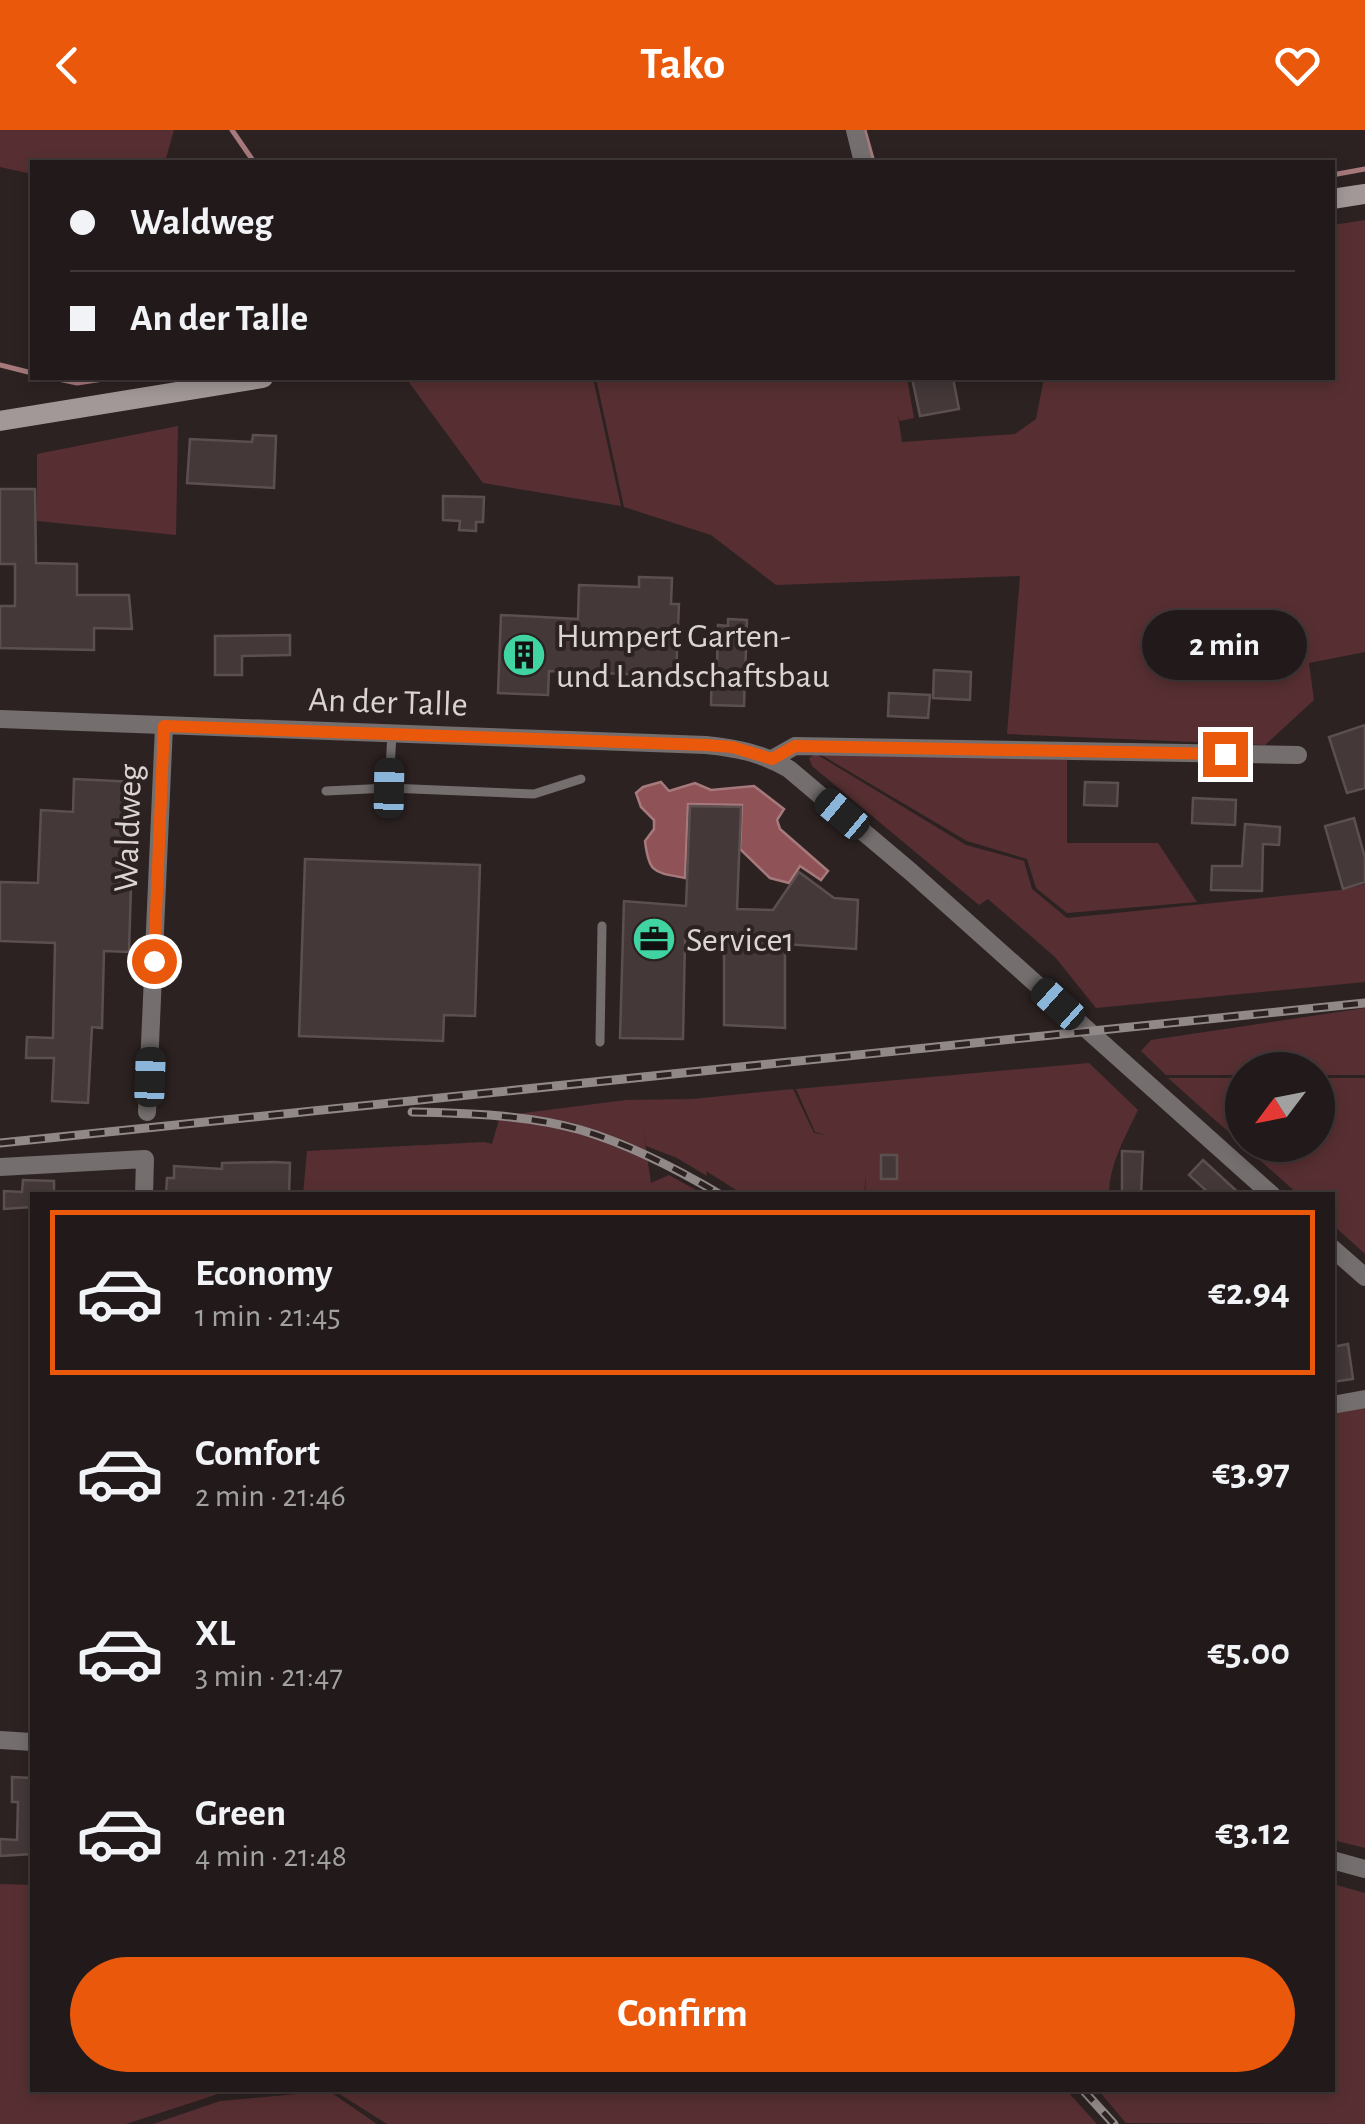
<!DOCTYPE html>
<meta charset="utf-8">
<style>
:root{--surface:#221a1a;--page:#2e2727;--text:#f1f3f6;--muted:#a2a1a2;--line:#3f3839;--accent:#ea580c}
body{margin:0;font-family:"Alegreya Sans",sans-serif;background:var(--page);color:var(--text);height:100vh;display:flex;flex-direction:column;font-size:38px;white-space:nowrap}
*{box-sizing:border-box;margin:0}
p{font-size:32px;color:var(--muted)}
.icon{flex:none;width:55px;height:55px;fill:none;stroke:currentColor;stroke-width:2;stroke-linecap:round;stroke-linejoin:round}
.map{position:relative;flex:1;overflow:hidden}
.drawer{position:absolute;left:30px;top:1062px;width:1305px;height:900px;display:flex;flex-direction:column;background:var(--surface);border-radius:0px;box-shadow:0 5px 15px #0003,0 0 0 2px var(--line)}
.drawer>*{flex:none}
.guide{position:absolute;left:30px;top:30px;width:1305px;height:220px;border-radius:0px;box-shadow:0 5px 15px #0003,0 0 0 2px var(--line);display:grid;align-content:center;height:220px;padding:0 40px;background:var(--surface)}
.needle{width:65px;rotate:238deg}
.buttons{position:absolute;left:1225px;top:922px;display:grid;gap:20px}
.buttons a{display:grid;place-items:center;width:110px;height:110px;border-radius:50%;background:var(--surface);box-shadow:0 5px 15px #0003,0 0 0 2px var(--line);font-size:50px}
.end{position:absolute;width:45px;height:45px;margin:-22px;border:12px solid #ea580c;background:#fff;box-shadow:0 0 0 5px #fff}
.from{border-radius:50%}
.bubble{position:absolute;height:70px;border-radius:35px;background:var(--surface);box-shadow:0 5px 15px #0003,0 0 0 2px var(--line);font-size:32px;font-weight:600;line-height:70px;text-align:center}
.car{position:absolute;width:30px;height:60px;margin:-30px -15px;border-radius:12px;box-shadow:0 0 8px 2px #0007;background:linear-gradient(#222 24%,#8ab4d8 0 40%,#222 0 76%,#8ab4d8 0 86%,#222 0)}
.guide b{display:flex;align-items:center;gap:35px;height:95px;font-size:38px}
.guide b+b{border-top:2px solid var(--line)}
.guide i{width:25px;height:25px;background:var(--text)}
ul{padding:18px 0 0;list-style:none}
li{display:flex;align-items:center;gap:30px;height:165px;margin:0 20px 15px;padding:0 20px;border:5px solid transparent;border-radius:0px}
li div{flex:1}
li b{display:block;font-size:38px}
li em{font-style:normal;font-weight:600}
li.active{border-color:var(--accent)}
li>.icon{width:90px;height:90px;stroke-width:1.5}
.action{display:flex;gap:20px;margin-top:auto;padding:20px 40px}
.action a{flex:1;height:115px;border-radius:60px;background:var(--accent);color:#fff;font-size:40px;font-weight:600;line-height:115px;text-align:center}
header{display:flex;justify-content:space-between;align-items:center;height:130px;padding:0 40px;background:var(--accent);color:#fff;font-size:45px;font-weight:600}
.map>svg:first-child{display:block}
.green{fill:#572f32}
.water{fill:#8f5256;stroke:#a6797c;stroke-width:2.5}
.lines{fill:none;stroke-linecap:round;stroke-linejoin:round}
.stream{stroke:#a6797c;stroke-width:5}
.building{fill:#443839;stroke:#5c4f4f;stroke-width:2.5}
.lane{stroke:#746e6e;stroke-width:9}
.street{stroke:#746e6e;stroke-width:18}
.secondary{stroke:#a29898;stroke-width:20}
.rail-casing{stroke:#918888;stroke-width:9}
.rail{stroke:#2d2222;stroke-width:5;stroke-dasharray:15;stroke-linecap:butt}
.route{stroke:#ea580c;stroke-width:12}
.labels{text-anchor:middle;stroke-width:8;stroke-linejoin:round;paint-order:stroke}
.poi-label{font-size:35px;fill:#dbd4d4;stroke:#2d2222;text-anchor:start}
.street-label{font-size:35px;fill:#dbd4d4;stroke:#2d2222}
</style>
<header><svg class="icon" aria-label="back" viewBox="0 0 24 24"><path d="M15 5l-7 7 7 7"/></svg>Tako<svg class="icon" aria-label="heart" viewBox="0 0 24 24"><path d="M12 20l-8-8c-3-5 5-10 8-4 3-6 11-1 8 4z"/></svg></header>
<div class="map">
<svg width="1365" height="1994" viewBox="0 0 1365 1994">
<rect width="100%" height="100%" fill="#2d2222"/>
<path class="green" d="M0,0H174L165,32H32V44L0,37Z
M1365,90V522L1309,533L1314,570L1265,615L1007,604L1020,446L776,455L711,405L624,377L596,248H907L914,288L900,291L898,286L902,312L1015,304L1036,289L1044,248H1332L1333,95Z
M430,248H593L621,376L483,353L408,251Z
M178,296L176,405L37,391V324Z
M813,620L1067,630V713H1158L1197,772L1067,783L1036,758L1027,729L967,711Z
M816,624L966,715L1024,731L1032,759L1067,788L1341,760L1365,754V852L1096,878L1055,827L988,769L979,775L812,636L809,628Z
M1365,878V945H1318V940H1242V945H1166L1141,921L1151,910Z
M1089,933L1138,980C1125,1007 1109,1035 1109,1065H865L866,1044L864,1065H744L706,1041L707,1046L677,1028L646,1016L643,998L651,1053L669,1045L705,1065H303L307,1021L485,1012L492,1014L500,986L626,970L692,969L793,959L814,1003L826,1005L815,1002L796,959Z
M1168,948H1242V1014Z
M1318,948H1365V1124L1333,1095L1332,1065H1299L1243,1015H1318Z
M1365,1277V1718L1333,1710L1332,1284Z
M0,1754L32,1755V1960H250L218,1964L126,1994H0Z
M1333,1754L1365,1763V1994L1126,1993L1098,1960H1332Z
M333,1960H1066L1097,1994H387Z
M329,1961L377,1994H153L220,1971Z"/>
<path class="water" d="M661,652L669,661L695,653L711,660L754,656L784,679L777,690L780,699L828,741L821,750L800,736L789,753L770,748L740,719L742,675L688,674L685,748C654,742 649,744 645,711L654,699V690L641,677L636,663L643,657Z"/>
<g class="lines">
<path class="stream" d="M232,0L254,32
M864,0L873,32
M1332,45L1365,39
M0,235L32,243
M54,248L77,253L110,248"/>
</g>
<path class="building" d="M912,248H953L959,279L920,286Z
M253,305L276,306L274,358L187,353L190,309L252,312Z
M0,359H35L36,433L77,434V465H129L132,499L94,498V520L0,518V476H15V434H0Z
M443,366L484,367L483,392H476V401L459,400L460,391L443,390Z
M639,447L672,448L671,474H679L676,546L549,541L548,565L498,563L501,485L578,489L579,455L639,457Z
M728,489L747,490L744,576L711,575L712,537H717L718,495L728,496Z
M290,505V525L242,526V545H215V506Z
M934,540L971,542L970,570L933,568Z
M889,563L930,565L928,588L888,586Z
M1365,595V658L1347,663L1329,607Z
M74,649L135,652L134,683H123L120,756H131L129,822L104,821L102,898L92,897L88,973L52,971L54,928H26L27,907L53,908L55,813L0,811V752L38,753L41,680L73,682Z
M1085,652L1118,653L1117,676L1084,675Z
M1193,668L1236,670L1235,695L1192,693Z
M690,676L741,677L737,779L773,780L799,742L834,768L858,770L856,819L785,814V898L724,895V815L685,810L683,909L620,908L624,771L686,776Z
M1354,688L1365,728V752L1343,759L1325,696Z
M1245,694L1280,697L1279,715L1263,714L1262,761L1211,760L1212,736H1242Z
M305,729L480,735L475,886L444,885L443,911L299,906Z
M1122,1021L1143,1022L1141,1065H1122Z
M881,1025H897V1049H881Z
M1203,1030L1241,1065H1211L1189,1045Z
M274,1032L290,1033L289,1065H166L167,1048H174V1036L222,1039V1033Z
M23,1050L54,1051V1065H32V1077L4,1079V1061L22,1062Z
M1348,1214L1353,1249L1332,1252V1217Z
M12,1647L32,1648V1724L0,1726V1709L17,1710L18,1672H12Z"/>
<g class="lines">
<path class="lane" d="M389,658L392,603
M326,661L389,658L534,664L581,649
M600,912L602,796"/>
<path class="street" d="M855,0L863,32
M0,589L706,615C736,618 762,623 789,639L911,742L1272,1065
M772,629L795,616L1298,625
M147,982L164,596
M0,1037L145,1029L144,1065
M1332,1118L1365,1147
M1332,1275L1365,1269
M0,1610L32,1612
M1332,1730L1365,1739"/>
<path class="secondary" d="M1332,69L1365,64
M0,291L263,248"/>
<g class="rail-casing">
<path id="rail" d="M412,982C468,983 528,985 581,1000C631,1015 677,1039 721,1065
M0,1013L1365,873
M1083,1960L1114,1994"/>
</g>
<use href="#rail" class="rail"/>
</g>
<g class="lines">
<path class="route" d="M154,831L164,596L706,615L732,617L772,629L795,616L1225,624"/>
</g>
<defs>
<g id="building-disc" transform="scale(2.25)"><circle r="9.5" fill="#3fd4a2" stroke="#2d2222"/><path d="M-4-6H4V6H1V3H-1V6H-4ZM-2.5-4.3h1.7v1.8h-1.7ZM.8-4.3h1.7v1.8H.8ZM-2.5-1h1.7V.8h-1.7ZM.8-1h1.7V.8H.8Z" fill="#111"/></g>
<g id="office-disc" transform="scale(2.25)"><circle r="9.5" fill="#3fd4a2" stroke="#2d2222"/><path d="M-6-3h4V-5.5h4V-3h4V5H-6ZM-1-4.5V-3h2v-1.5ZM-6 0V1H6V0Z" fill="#111"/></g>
</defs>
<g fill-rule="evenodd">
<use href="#building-disc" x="524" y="525"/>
<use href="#office-disc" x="654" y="809"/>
</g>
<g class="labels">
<g class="poi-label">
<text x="556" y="517">Humpert Garten-<tspan x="556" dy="40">und Landschaftsbau</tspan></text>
<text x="686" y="821">Service1</text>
</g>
<g class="street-label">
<text transform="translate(388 571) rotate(2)" y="12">An der Talle</text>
<text transform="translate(127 698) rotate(-88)" y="12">Waldweg</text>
</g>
</g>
</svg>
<div class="buttons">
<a><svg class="needle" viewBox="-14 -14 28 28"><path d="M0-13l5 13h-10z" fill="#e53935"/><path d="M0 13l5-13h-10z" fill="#a2a1a2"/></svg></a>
</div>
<i class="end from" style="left:154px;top:831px"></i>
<i class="end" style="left:1225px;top:624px"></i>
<div class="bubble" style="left:1142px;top:480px;width:165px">2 min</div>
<i class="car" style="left:389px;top:658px;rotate:1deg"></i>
<i class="car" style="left:842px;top:684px;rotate:310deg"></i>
<i class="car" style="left:1058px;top:874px;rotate:312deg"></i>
<i class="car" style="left:150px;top:947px;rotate:2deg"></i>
<div class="guide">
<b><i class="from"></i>Waldweg</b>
<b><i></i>An der Talle</b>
</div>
<section class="drawer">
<ul>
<li class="active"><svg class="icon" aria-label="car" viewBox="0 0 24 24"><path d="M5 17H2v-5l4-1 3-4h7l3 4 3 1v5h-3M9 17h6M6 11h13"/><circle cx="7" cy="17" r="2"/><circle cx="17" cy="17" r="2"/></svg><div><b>Economy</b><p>1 min · 21:45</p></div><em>€2.94</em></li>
<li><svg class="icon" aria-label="car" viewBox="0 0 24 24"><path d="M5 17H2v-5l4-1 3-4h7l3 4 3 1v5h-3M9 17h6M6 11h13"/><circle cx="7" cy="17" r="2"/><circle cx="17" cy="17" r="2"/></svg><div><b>Comfort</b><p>2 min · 21:46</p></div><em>€3.97</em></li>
<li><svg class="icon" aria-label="car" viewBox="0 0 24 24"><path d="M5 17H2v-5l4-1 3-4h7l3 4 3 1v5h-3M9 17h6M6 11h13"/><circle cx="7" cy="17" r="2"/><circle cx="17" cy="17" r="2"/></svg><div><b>XL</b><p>3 min · 21:47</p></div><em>€5.00</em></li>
<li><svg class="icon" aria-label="car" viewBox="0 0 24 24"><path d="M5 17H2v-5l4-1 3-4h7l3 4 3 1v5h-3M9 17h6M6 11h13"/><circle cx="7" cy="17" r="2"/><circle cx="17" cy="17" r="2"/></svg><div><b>Green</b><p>4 min · 21:48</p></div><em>€3.12</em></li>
</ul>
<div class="action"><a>Confirm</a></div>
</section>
</div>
